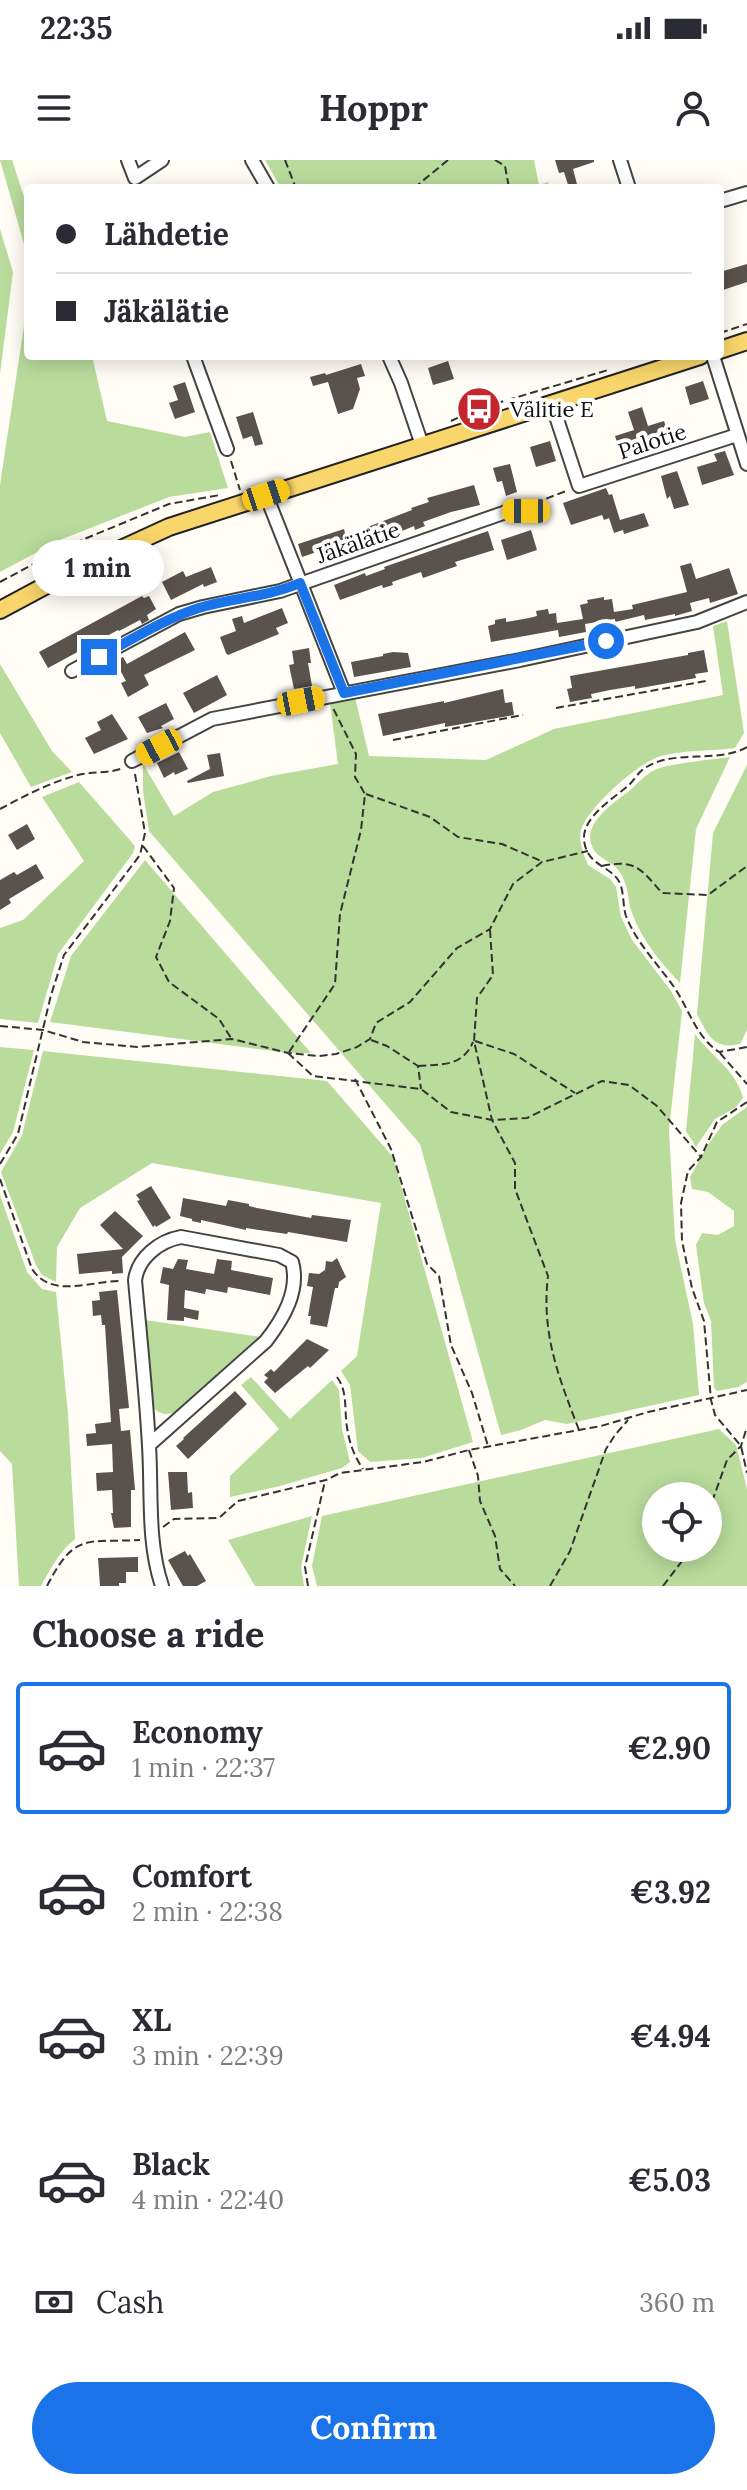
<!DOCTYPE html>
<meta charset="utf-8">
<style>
:root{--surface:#fff;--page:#f2f2f3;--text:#2b2b33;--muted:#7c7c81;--line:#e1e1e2;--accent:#1a73e8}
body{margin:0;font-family:Lora,serif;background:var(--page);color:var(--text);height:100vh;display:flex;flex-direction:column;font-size:30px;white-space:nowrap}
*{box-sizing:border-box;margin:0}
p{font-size:26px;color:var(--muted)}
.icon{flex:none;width:44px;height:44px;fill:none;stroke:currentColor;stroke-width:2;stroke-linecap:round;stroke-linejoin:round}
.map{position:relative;height:1426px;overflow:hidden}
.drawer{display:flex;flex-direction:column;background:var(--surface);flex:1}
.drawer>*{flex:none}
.banner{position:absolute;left:24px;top:24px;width:700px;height:176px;border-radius:8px;box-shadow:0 4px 20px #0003;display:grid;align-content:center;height:176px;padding:0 32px;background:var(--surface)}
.buttons{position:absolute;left:642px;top:1322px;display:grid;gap:16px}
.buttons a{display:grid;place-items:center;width:80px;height:80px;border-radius:50%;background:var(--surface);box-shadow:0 4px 20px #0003;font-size:40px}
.end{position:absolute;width:36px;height:36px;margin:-18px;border:10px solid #1a73e8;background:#fff;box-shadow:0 0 0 4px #fff}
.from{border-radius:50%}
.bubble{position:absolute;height:56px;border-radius:28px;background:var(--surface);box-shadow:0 4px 20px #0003;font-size:26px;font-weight:700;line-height:56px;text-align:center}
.car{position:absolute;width:24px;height:48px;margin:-24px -12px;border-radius:10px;box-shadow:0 0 6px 2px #0007;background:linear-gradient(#f5c518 24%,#345 0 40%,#f5c518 0 76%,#345 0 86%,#f5c518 0)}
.banner b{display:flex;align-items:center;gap:28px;height:76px;font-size:30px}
.banner b+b{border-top:2px solid var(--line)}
.banner i{width:20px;height:20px;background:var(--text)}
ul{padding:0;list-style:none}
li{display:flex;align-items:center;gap:24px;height:132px;margin:0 16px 12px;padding:0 16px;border:4px solid transparent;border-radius:8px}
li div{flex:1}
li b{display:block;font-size:30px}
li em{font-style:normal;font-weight:700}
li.selected{border-color:var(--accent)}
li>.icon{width:72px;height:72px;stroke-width:1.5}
h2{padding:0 32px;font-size:36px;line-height:96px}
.pay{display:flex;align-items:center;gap:20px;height:88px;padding:0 32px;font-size:30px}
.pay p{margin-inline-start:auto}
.cta{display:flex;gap:16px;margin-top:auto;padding:16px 32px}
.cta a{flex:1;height:92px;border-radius:48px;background:var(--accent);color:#fff;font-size:32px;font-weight:700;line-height:92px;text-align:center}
.status{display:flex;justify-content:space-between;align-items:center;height:56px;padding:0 40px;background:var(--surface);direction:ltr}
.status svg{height:22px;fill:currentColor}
header{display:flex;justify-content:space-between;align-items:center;height:104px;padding:0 32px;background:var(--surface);font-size:36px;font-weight:700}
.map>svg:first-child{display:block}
.forest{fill:#b9dc9c;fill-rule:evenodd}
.building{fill:#5a524d}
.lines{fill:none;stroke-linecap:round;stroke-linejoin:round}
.minor-casing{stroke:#444;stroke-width:16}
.major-casing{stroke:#222;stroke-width:20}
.path{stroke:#333;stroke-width:2;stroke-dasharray:8 4;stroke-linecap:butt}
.minor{stroke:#fff;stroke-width:12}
.major{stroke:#f9d66b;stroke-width:16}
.route{stroke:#1a73e8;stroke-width:10}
.labels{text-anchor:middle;stroke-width:8;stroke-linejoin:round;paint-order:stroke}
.poi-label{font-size:22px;fill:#111;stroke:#fff;text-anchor:start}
.street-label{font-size:22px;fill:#111;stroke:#fff}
</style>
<div class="status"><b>22:35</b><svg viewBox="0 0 49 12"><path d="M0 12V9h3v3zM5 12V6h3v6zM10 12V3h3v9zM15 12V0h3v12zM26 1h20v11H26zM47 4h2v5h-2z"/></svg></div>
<header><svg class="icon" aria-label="menu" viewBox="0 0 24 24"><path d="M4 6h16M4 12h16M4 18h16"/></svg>Hoppr<svg class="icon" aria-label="person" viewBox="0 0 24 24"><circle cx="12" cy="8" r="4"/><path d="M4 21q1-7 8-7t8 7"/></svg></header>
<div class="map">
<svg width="747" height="1426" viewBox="0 0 747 1426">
<rect width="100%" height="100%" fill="#fffdf5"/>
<path class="forest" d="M0,0H12L28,49V98Z
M265,0H534L539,25L548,22L550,28H281Z
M0,69L13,112L0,214Z
M28,139V196H92L107,261L185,277L210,272L228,328L169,337L60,380L0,412V325Z
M727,461L744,573L735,588C711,591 684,590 661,596C639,602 588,647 581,670C578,682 584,694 588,705L610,719L616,727L621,757L632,780L671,831L682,851L669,970L675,1080L693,1164L699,1235L567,1264L545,1260L521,1270L501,1275L420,984L149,671L143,631V604L174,656L213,632L271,616L338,604L330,543L355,537L369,596L486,600L554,569L723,535L713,466Z
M0,504L52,591L72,612L31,627L0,573Z
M730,597L696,669L680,823C660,802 642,780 632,753C628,743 629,733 625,723C618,698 596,703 591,683C585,661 615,642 629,631C641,621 647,611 663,607C685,602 708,600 730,597Z
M747,605V870L740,884C713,890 708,875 697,854L713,673Z
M79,622L135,686L133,693L58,794L38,863L0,859V768L23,760L84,701L42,637Z
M145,700L311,893H288L50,862L71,796Z
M695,874C711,896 737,911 743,938L735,948L715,959L696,987L686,971Z
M0,887L34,890L13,972L0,994Z
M43,891L327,921L393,997L473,1282L422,1298L370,1302L358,1291L350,1225L341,1211L357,1196L381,1043L152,1003L80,1048L57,1087L56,1122L42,1115L36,1105L1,1012L22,975Z
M747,947V1222L738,1227L717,1231L714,1228L711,1161L704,1143L696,1085L702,1073L718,1075L734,1066V1051L708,1032L692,1029L690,1017L708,985L722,965Z
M0,1035L27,1112L42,1129L56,1132L68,1254L75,1379C59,1392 51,1408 41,1426H19L12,1304L0,1291Z
M145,1160L261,1177L178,1251C167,1256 161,1255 152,1247Z
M251,1217L290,1259L332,1220L339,1230L342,1269L350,1302L342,1308L280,1326L230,1337V1316L279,1269L241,1225Z
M719,1269L736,1285L747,1329V1426H317L312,1406L322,1356ZM656,1336H708V1388H656Z
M312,1356L301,1407L304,1426H255L228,1380Z"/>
<path class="building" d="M555,0H594V2L573,9L578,28H569L564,12L559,13Z
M747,104V122L720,131V112Z
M448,201L454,219L433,225L428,208Z
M361,204L365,216L357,218L360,229L353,249L338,254L328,222L313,226L310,217L325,213L326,215Z
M703,221L709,239L690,245L685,227Z
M185,222L195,252L175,259L169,243L178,240L173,226Z
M642,247L648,266L664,261L669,276L659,279L661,286L622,298L615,276L634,270L628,252Z
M253,252L263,284L255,286L252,276L243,279L236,257Z
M550,281L556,301L536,307L530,287Z
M725,291L734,315L702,325L697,307L717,301L714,294Z
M510,304L517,332L506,336L502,321L497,322L493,308Z
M677,311L689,345L674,349L670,336L667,339L661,316Z
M474,325L480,345L451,352L423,362L425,366L415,370L414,366L371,384L365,368L412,350L411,348L429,342L427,338Z
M606,328L609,335L612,334L620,360L644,353L649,366L624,374L623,370L614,373L609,358L604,360L602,355L571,365L563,343Z
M344,369L349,389L339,391L337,385L302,397L298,384Z
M531,370L537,390L507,400L501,380Z
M488,371L494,390L455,402L457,406L423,418L421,412L392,422L393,425L383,428L382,425L340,440L334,425L365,413L366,416L385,409L384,407Z
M691,403L696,419L729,408L738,434L710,443L709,438L690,443L692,451L675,456V454L645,460L644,455L615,462V459L585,464L586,472L559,477L558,470L491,482L488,466L495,464V460L506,458V462L529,458L537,456L536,451L548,449L549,454L556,453L557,463L583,459L580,445L588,443L587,440L604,437V440L612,439L614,452L633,449L632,445L687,432L680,406Z
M211,407L217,422L204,427L203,424L171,440L162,422L183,411L186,417Z
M142,436L144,438L149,436L156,449L147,455L149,460L142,464L140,460L119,471L118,470L48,508L39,492Z
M282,448L288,463L276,468L279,474L228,495L226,493L220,477L236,471L232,459L242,456L244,463Z
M185,472L195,490L144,515L149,525L128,537L121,523L126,521L115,501L123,497L127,504Z
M309,488L311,503H308L312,526L294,529L289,505L294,504L292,491Z
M704,490L708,512L695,514L696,518L635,529V526L610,530L591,534L592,538L570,542L567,529L572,528L570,516L688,495V493Z
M393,492L408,493L411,507L354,517L351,502L383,496V494Z
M217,515L227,535L194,553L183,533Z
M503,529L505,543L512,542L514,555L445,567V563L383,576L378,554L444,541V543Z
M166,543L174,559L161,566L163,568L147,573L138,557Z
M112,554L128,579L94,594L85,578L101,570L97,562Z
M179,592L188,609L175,615L174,612L164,618L157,603Z
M220,593L224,616L188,623L187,621L210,609L207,595Z
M27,664L35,679L17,690L8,675Z
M36,704L44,718L9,739L11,743L0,750V720L14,712L17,715Z
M151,1026L171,1058L156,1067L155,1065L153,1067L137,1041L140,1040L136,1035Z
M183,1038L226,1046L228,1040L249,1044V1046L257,1048L311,1058L312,1055L351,1060L347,1082L288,1072L287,1074L246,1068V1070L201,1060V1063L192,1061V1059L180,1056Z
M115,1051L143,1076L122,1097L123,1113L112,1114V1111L79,1114L77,1094L123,1089L100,1065Z
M337,1098L346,1117L339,1122L338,1128H335L327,1167L310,1164L311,1156H308L313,1127L307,1126L309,1113L319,1114L325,1110L326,1101L332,1102Z
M178,1099L188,1100L186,1109L214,1114L217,1099L232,1101L231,1110L273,1118L270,1135L228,1127L227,1133L206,1129L205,1134L185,1130L184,1148L199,1151L198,1160L184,1157V1161L167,1160L169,1125L160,1123L163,1107L173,1109Z
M117,1130L129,1248L119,1249L121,1271L130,1270L135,1330H131V1367L114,1368L111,1353H113L112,1330L97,1331L96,1313L113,1312L112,1284L87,1286L86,1274L96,1273L95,1264L111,1262L105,1165H102L101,1155L93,1156L92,1141L100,1140L99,1132Z
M307,1179L329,1190L310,1208L308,1206L275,1233L264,1222L268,1218L264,1215L271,1209L274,1212Z
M235,1231L247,1244L188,1299L176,1286L184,1279L183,1278Z
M168,1312H187L188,1333L192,1332L193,1348L171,1350Z
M185,1391L188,1396L190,1394L206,1421L197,1426H183L168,1400Z
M138,1397V1412H126V1423H119V1426H100L98,1398Z"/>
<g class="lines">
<g class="minor-casing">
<path id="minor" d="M128,0L135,18L162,0
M252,0L268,28
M620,0L629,28
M720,41L747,33
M193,196L227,289
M389,196L401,223L422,285
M713,196L747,304
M552,244L579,326L737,275
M266,335L344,533
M72,511L179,454L203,447L280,431L509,351H526
M132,601L212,559L520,500L697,462L747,442
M149,1285L266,1181C283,1159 300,1131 292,1102L279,1095L181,1077C159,1081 138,1098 135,1120C140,1176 146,1231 149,1286C152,1332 147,1382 162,1426"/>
</g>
<g class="major-casing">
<path id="major" d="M720,190L747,181
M0,450L71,412L169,367L700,196"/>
</g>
<path class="path" d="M285,0L295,26L303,28
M495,0L505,6L509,28
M414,28L448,0
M720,173L747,164
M451,261L474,250L608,210
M231,301L240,330
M535,343L566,331
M0,422L65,387L169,344L220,335
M556,548L706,521
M393,580L523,555
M747,587C716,605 670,587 641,611C637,615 633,621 629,625C614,638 582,657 584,680C587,708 614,705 621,726C624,736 623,747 626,756C637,784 658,804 674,827C689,849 696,877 719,892L747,887
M366,634L430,657L458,677L502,684L541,701
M0,649C24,636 51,622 78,615C93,611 108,614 123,608
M143,686L174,728L170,761L156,797L169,822L219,859L231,878
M602,706C636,699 641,709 662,733L708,735L747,706
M490,770L493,815L477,838L474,881L492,960L515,1003V1029L548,1116C541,1174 559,1218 579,1270
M0,866L43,870L83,882L137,887L232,879L288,893L319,896L336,894L357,887L370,879L376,863L410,842L457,788L490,769L513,724L542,702L588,691
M371,880L387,886L418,906L421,929
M475,881L514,894L575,933
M289,892L335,824L340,754L361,670L365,634L355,617L356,594L333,548
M288,893L313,916L421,929L451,952L492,960L527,958L602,921L629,925L657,946L701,997
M720,893L747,924
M418,906C443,904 462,907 473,882
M355,919L391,989L427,1104L439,1116L451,1185L472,1233L488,1286
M747,942L717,962L701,997L688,1011L681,1043L682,1081L692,1128L704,1161L711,1240L715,1255L741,1286L747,1313
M0,1004L18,974L51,835L64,795L140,695L145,673L135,614
M0,1019L32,1109C52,1139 89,1121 121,1121
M337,1217C348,1232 344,1249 347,1267C349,1282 354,1296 363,1309
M469,1290L478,1316L480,1341L495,1376L500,1409L515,1426
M708,1353L727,1300L741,1286L747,1267
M163,1367L174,1359L219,1358L238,1341L326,1320L340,1313L423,1302L469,1290L601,1266L648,1252L747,1230
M47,1426C75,1372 85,1383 140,1380
M308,1426L305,1407L325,1321
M550,1426L570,1391L606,1289L615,1275L628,1260
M663,1426L692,1388"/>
<use href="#minor" class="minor"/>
<use href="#major" class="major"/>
</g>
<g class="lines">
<path class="route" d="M99,497C131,480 164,459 199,448C232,438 267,437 300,423L344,533L606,481"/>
</g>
<defs>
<g id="bus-disc" transform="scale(2.3)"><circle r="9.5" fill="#c4262e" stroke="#fff"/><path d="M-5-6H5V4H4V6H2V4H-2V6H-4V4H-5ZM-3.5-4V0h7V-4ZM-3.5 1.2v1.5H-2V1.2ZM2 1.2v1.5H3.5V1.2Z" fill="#fff"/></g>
</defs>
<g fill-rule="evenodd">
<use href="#bus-disc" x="479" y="249"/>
</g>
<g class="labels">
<g class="poi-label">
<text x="510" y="257">Välitie E</text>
</g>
<g class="street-label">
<text transform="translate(652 281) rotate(-18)" y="8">Palotie</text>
<text transform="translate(358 382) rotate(-19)" y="8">Jäkälätie</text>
</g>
</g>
</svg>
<div class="buttons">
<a><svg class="icon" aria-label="locate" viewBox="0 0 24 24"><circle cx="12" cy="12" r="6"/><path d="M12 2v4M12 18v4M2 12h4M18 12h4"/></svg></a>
</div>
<i class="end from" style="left:606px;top:481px"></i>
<i class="end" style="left:99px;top:497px"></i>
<div class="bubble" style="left:32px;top:380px;width:132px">1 min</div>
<i class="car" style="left:266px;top:335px;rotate:72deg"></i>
<i class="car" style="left:526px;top:351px;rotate:270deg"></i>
<i class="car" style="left:301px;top:541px;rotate:79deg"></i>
<i class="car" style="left:159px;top:587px;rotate:242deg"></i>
<div class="banner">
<b><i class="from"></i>Lähdetie</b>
<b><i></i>Jäkälätie</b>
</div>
</div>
<section class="drawer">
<h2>Choose a ride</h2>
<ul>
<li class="selected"><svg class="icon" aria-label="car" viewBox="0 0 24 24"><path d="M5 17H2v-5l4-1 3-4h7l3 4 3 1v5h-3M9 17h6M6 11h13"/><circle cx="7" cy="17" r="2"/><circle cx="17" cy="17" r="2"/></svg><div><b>Economy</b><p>1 min · 22:37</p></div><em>€2.90</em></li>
<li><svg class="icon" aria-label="car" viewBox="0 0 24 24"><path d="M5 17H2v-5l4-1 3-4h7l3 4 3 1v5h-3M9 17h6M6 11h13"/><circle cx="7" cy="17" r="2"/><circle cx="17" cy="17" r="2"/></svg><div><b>Comfort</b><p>2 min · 22:38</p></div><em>€3.92</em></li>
<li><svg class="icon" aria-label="car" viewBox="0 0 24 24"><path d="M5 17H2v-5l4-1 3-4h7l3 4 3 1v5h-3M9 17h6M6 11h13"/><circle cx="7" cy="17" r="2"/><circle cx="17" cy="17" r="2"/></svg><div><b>XL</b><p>3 min · 22:39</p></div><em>€4.94</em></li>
<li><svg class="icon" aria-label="car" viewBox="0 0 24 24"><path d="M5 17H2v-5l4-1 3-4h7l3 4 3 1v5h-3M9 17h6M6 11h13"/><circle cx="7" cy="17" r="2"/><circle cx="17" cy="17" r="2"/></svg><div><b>Black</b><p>4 min · 22:40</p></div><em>€5.03</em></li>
</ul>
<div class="pay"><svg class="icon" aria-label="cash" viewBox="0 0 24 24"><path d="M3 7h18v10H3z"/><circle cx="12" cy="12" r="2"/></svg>Cash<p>360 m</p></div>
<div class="cta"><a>Confirm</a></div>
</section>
